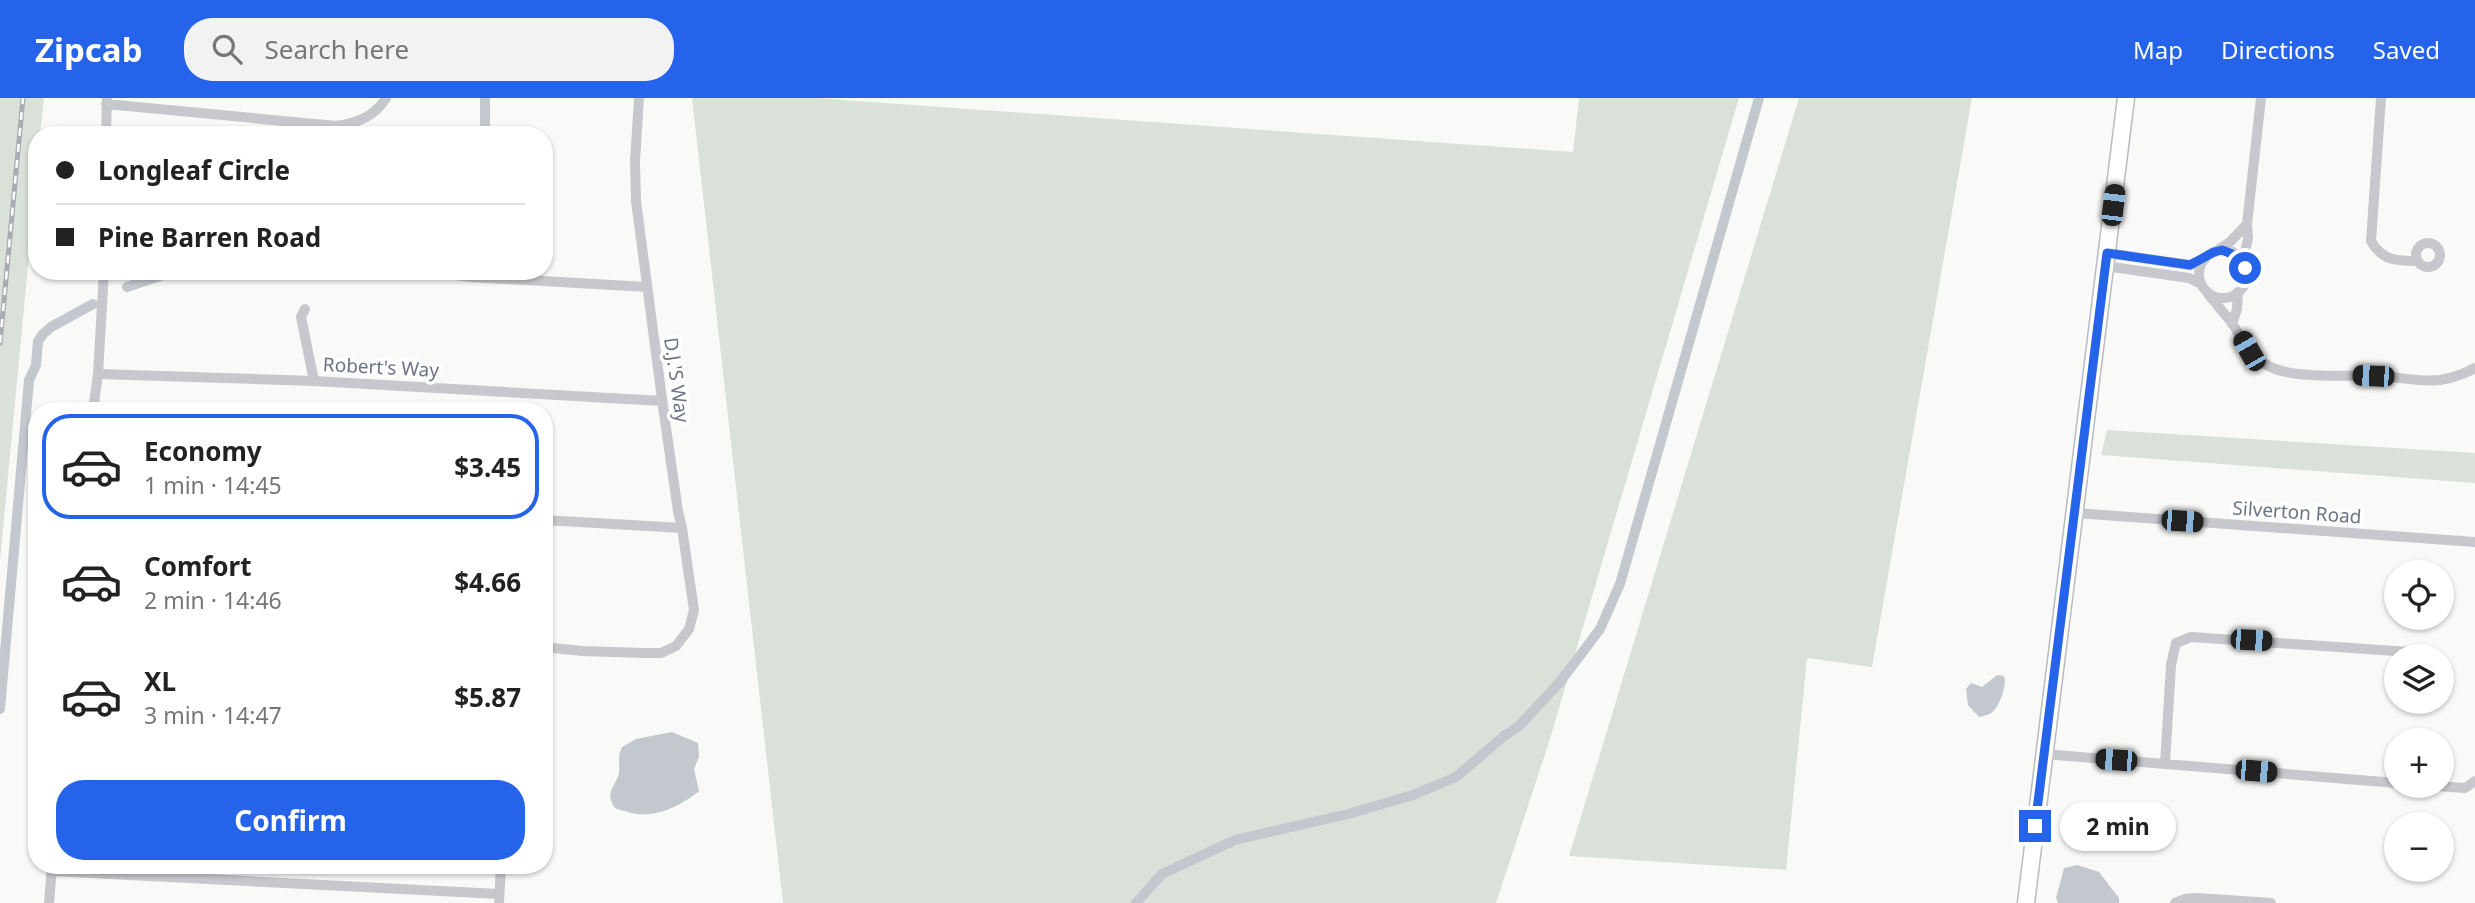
<!DOCTYPE html>
<meta charset="utf-8">
<style>
:root{--surface:#fff;--page:#f2f2f2;--text:#222;--muted:#767676;--line:#e0e0e0;--accent:#2563eb}
body{margin:0;font-family:"Noto Sans",sans-serif;background:var(--page);color:var(--text);height:100vh;display:flex;flex-direction:column;font-size:26px;white-space:nowrap}
*{box-sizing:border-box;margin:0}
p{font-size:23px;color:var(--muted)}
.icon{flex:none;width:38px;height:38px;fill:none;stroke:currentColor;stroke-width:2;stroke-linecap:round;stroke-linejoin:round}
.map{position:relative;flex:1;overflow:hidden}
.sheet{position:absolute;left:28px;top:304px;width:525px;height:472px;display:flex;flex-direction:column;background:var(--surface);border-radius:28px;box-shadow:0 2px 5px #0004}
.sheet>*{flex:none}
.top-card{position:absolute;left:28px;top:28px;width:525px;height:154px;border-radius:28px;box-shadow:0 2px 5px #0004;display:grid;align-content:center;height:154px;padding:0 28px;background:var(--surface)}
.fabs{position:absolute;left:2384px;top:462px;display:grid;gap:14px}
.fabs a{display:grid;place-items:center;width:70px;height:70px;border-radius:50%;background:var(--surface);box-shadow:0 2px 5px #0004;font-size:35px}
.end{position:absolute;width:32px;height:32px;margin:-16px;border:9px solid #2563eb;background:#fff;box-shadow:0 0 0 4px #fff}
.from{border-radius:50%}
.bubble{position:absolute;height:49px;border-radius:24px;background:var(--surface);box-shadow:0 2px 5px #0004;font-size:23px;font-weight:700;line-height:49px;text-align:center}
.car{position:absolute;width:21px;height:42px;margin:-21px -10px;border-radius:9px;box-shadow:0 0 5px 2px #0007;background:linear-gradient(#222 24%,#8ab4d8 0 40%,#222 0 76%,#8ab4d8 0 86%,#222 0)}
.top-card b{display:flex;align-items:center;gap:24px;height:66px;font-size:26px}
.top-card b+b{border-top:2px solid var(--line)}
.top-card i{width:18px;height:18px;background:var(--text)}
ul{padding:12px 0 0;list-style:none}
li{display:flex;align-items:center;gap:21px;height:105px;margin:0 14px 10px;padding:0 14px;border:4px solid transparent;border-radius:28px}
li div{flex:1}
li b{display:block;font-size:26px}
li em{font-style:normal;font-weight:700}
li.current{border-color:var(--accent)}
li>.icon{width:63px;height:63px;stroke-width:1.5}
.button{display:flex;gap:14px;margin-top:auto;padding:14px 28px}
.button a{flex:1;height:80px;border-radius:28px;background:var(--accent);color:#fff;font-size:28px;font-weight:700;line-height:80px;text-align:center}
header{display:flex;align-items:center;gap:42px;box-sizing:border-box;height:98px;padding:0 35px;background:var(--accent);color:#fff}
header strong{font-size:33px}
nav{display:flex;gap:38px;margin-inline-start:auto;font-size:24px}
.search{width:490px;height:63px;background:var(--page);display:flex;align-items:center;gap:18px;box-sizing:border-box;padding:0 24px;border-radius:28px;color:var(--muted);font-size:26px}
.map>svg:first-child{display:block}
.green{fill:#dae1d9}
.water{fill:#c2c8ce}
.lines{fill:none;stroke-linecap:round;stroke-linejoin:round}
.canal{stroke:#c2c8ce;stroke-width:10}
.secondary-casing{stroke:#b9bbc1;stroke-width:19}
.street{stroke:#c6c8cd;stroke-width:10}
.secondary{stroke:#fff;stroke-width:16}
.rail-casing{stroke:#a9acb3;stroke-width:5}
.rail{stroke:#fff;stroke-width:2.5;stroke-dasharray:8;stroke-linecap:butt}
.route{stroke:#2563eb;stroke-width:9}
.labels{text-anchor:middle;stroke-width:7;stroke-linejoin:round;paint-order:stroke}
.street-label{font-size:19px;fill:#6b7487;stroke:#fff}
</style>
<header>
<strong>Zipcab</strong>
<div class="search"><svg class="icon" aria-label="search" viewBox="0 0 24 24"><circle cx="10" cy="10" r="6"/><path d="M15 15l6 6"/></svg>Search here</div>
<nav><a>Map</a><a>Directions</a><a>Saved</a></nav>
</header>
<div class="map">
<svg width="2475" height="805" viewBox="0 0 2475 805">
<rect width="100%" height="100%" fill="#f9faf8"/>
<path class="green" d="M0,0H44L40,37H37V73L0,463Z
M692,0H815L1573,54L1579,0H1739L1550,641L1496,805H783Z
M1799,0H1972L1872,569L1807,560L1786,772L1569,758Z
M2107,332L2475,355V385L2101,357Z"/>
<path class="water" d="M1997,577L2004,578C2007,586 2001,604 1995,611C1992,616 1985,618 1979,619L1968,607L1966,591L1971,585L1982,589Z
M672,634L698,645L699,659L694,671L699,693C680,709 650,723 625,713C619,712 614,711 612,705C606,693 617,686 619,675C620,665 617,658 622,649L636,641Z
M2077,767L2099,774L2119,800V805H2058L2056,800L2064,770Z"/>
<g class="lines">
<path class="canal" d="M485,0V37
M127,189L175,173
M0,611L29,282L36,267L38,243L43,236L51,229L93,206
M1136,805L1162,776L1235,742L1348,716L1413,697L1456,679L1504,638L1519,628L1560,584L1600,531L1620,486L1759,0"/>
<g class="secondary-casing">
<path id="secondary" d="M2026,805L2126,0"/>
</g>
<path class="street" d="M2381,0L2371,143C2382,163 2397,163 2418,163
M106,6L336,28C357,25 374,19 386,0
M106,37L107,1
M2416 157a12 12 0 1 1 24 0a12 12 0 1 1-24 0Z
M2199 176a24 24 0 1 1 48 0a24 24 0 1 1-48 0Z
M2215,154L2230,144L2247,126
M2107,155L2190,167L2205,161
M2243,164L2248,140L2247,126L2261,0
M2105,168L2189,180L2201,186
M450,173L456,177L471,179L647,189
M2208,196C2216,206 2224,215 2232,225C2242,240 2249,256 2265,266C2292,284 2358,275 2392,279C2408,281 2423,284 2440,282C2453,280 2464,276 2475,270
M305,211L301,219L314,283
M2232,226L2237,211L2238,194
M98,276L314,283L662,303
M93,313L98,276L104,173
M2075,415L2475,444
M544,422L682,430L678,413L664,316L636,103L635,63L639,0
M544,549L582,553L643,555H661L676,548L689,531L694,512L682,430
M2044,656L2396,685
M2165,666L2171,567L2176,545L2191,539L2410,554
M2436,688L2465,690L2475,683
M52,773L499,796
M49,805L52,768
M499,805L501,768
M2175,805L2185,801L2197,800L2271,805"/>
<use href="#secondary" class="secondary"/>
<g class="rail-casing">
<path id="rail" d="M0,245L23,0"/>
</g>
<use href="#rail" class="rail"/>
</g>
<g class="lines">
<path class="route" d="M2035,728L2107,155L2190,167L2214,154L2222,152L2237,158L2245,170"/>
</g>
<g class="labels">
<g class="street-label">
<text transform="translate(381 269) rotate(3)" y="7">Robert's Way</text>
<text transform="translate(677 282) rotate(82)" y="7">D.J.'S Way</text>
<text transform="translate(2297 414) rotate(4)" y="7">Silverton Road</text>
</g>
</g>
</svg>
<div class="fabs">
<a><svg class="icon" aria-label="locate" viewBox="0 0 24 24"><circle cx="12" cy="12" r="6"/><path d="M12 2v4M12 18v4M2 12h4M18 12h4"/></svg></a>
<a><svg class="icon" aria-label="layers" viewBox="0 0 24 24"><path d="M12 4l9 5-9 5-9-5zM3 14l9 5 9-5"/></svg></a>
<a>+</a>
<a>−</a>
</div>
<i class="end from" style="left:2245px;top:170px"></i>
<i class="end" style="left:2035px;top:728px"></i>
<div class="bubble" style="left:2060px;top:704px;width:116px">2 min</div>
<i class="car" style="left:2113px;top:107px;rotate:7deg"></i>
<i class="car" style="left:2249px;top:253px;rotate:330deg"></i>
<i class="car" style="left:2373px;top:278px;rotate:272deg"></i>
<i class="car" style="left:2182px;top:423px;rotate:94deg"></i>
<i class="car" style="left:2251px;top:542px;rotate:93deg"></i>
<i class="car" style="left:2116px;top:662px;rotate:274deg"></i>
<i class="car" style="left:2256px;top:673px;rotate:95deg"></i>
<div class="top-card">
<b><i class="from"></i>Longleaf Circle</b>
<b><i></i>Pine Barren Road</b>
</div>
<section class="sheet">
<ul>
<li class="current"><svg class="icon" aria-label="car" viewBox="0 0 24 24"><path d="M5 17H2v-5l4-1 3-4h7l3 4 3 1v5h-3M9 17h6M6 11h13"/><circle cx="7" cy="17" r="2"/><circle cx="17" cy="17" r="2"/></svg><div><b>Economy</b><p>1 min · 14:45</p></div><em>$3.45</em></li>
<li><svg class="icon" aria-label="car" viewBox="0 0 24 24"><path d="M5 17H2v-5l4-1 3-4h7l3 4 3 1v5h-3M9 17h6M6 11h13"/><circle cx="7" cy="17" r="2"/><circle cx="17" cy="17" r="2"/></svg><div><b>Comfort</b><p>2 min · 14:46</p></div><em>$4.66</em></li>
<li><svg class="icon" aria-label="car" viewBox="0 0 24 24"><path d="M5 17H2v-5l4-1 3-4h7l3 4 3 1v5h-3M9 17h6M6 11h13"/><circle cx="7" cy="17" r="2"/><circle cx="17" cy="17" r="2"/></svg><div><b>XL</b><p>3 min · 14:47</p></div><em>$5.87</em></li>
</ul>
<div class="button"><a>Confirm</a></div>
</section>
</div>
